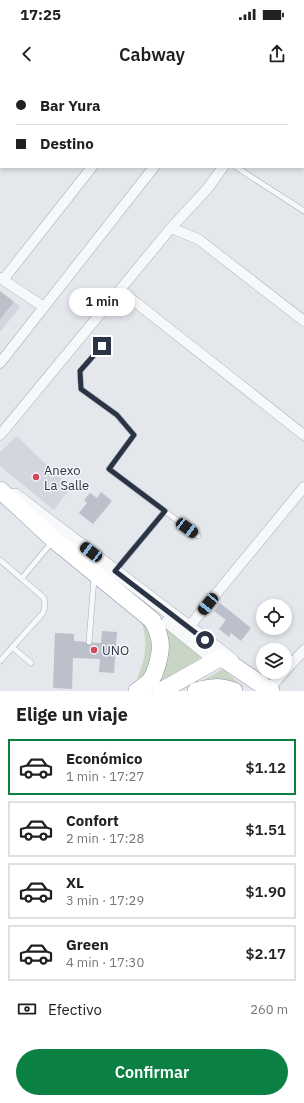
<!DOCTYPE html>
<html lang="es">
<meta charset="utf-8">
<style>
:root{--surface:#fff;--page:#f2f2f2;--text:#202124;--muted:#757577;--line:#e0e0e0;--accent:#0b8043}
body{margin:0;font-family:"IBM Plex Sans",sans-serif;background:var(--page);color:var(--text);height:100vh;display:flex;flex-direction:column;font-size:15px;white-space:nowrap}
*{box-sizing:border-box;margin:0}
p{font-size:13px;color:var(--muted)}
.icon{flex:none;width:22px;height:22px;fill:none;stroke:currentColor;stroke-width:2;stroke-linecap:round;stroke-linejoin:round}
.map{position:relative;height:611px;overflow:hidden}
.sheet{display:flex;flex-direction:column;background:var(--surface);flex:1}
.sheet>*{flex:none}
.top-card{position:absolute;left:0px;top:0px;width:304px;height:88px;box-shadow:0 2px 6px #0003;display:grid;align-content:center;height:88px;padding:0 16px;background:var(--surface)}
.buttons{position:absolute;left:256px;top:519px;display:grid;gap:8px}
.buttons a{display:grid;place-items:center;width:36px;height:36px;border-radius:50%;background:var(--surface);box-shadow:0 2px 6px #0003;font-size:20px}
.end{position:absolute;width:18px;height:18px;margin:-9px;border:5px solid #2b3445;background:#fff;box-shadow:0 0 0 2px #fff}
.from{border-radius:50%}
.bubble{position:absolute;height:28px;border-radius:14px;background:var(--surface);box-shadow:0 2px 6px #0003;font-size:13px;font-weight:600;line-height:28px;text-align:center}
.car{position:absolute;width:12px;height:24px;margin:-12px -6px;border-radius:5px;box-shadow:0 0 3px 1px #0007;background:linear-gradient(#222 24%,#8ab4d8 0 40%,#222 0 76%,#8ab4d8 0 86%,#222 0)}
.top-card b{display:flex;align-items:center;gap:14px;height:38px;font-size:15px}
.top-card b+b{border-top:1px solid var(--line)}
.top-card i{width:10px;height:10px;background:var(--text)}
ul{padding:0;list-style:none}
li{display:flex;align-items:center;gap:12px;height:56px;margin:0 8px 6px;padding:0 8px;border:2px solid var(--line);border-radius:0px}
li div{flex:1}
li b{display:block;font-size:15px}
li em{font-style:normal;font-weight:600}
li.current{border-color:var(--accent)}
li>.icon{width:36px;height:36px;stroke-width:1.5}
h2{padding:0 16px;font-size:18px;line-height:48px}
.pay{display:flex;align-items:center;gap:10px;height:44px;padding:0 16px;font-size:15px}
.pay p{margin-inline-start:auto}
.button{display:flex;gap:8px;margin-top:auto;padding:8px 16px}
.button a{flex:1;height:46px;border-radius:24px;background:var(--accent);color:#fff;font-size:16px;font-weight:600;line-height:46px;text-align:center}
.status{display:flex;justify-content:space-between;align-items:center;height:28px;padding:0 20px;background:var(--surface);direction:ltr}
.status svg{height:11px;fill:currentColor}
header{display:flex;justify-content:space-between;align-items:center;height:52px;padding:0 16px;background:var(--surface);font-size:18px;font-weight:600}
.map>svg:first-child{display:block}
.built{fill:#d2d6de}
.green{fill:#c9d6c5}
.building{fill:#bbc0ca}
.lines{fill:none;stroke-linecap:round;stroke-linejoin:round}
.service-casing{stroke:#a9aeb7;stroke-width:6}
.minor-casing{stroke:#a9aeb7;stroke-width:11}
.tertiary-casing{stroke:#a9aeb7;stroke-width:14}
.trunk-casing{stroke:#8b94a3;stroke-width:18}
.service{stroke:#f7f8fa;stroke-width:5}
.minor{stroke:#f7f8fa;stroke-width:10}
.tertiary{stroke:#f7f8fa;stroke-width:13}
.trunk{stroke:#fff;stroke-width:17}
.route{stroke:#2b3445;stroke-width:5}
.poi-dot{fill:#d1495b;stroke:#f4f6f9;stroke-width:1.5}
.labels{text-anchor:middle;stroke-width:3;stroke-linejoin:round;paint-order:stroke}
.poi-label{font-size:13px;fill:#2b3445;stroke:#f4f6f9;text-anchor:start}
</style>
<div class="status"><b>17:25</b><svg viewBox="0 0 49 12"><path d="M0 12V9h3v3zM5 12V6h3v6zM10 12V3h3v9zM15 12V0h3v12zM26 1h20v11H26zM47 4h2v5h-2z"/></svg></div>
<header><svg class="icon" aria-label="back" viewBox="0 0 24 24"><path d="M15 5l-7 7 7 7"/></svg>Cabway<svg class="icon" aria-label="share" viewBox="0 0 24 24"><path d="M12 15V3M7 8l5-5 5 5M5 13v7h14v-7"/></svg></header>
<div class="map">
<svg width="304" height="611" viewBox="0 0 304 611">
<rect width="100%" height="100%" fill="#e4e7ec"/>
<path class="built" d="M0,211L20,227L0,252Z
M17,356L70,408L54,430L0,386V372Z"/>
<path class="green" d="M140,539C143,542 147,545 148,548C155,563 150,590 139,601L137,599C146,578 149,561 140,539Z
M158,541L200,575L199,579L159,602Z
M221,590H223L243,606V607L235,605L197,604Z"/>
<path class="building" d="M0,211L14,222L0,239Z
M101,412L112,421L93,444L79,433L87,423L84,420L90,413L97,418Z
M220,523L251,548L241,561L231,553L229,557L219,549L226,540L214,531Z
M102,551L117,552L114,593L99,592L100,579L73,578L72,609L53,608L55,553L74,554V561L101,563Z"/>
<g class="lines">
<g class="service-casing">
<path id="service" d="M236,87L304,131
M102,266L80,291L81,309L117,335L134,355L109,389L198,456
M0,480L44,518L45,526L43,533L0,581
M116,490L165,431
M22,498L52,462
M89,562L94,498
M12,567L31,583"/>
</g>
<g class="minor-casing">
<path id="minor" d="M62,1L63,0
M209,1V0
M0,78L1,76
M171,148L198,159L304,241
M0,198L44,227
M3,200L92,87
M120,210L304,355
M0,283L154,87
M0,355L171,148L208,108L223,87
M189,547L304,407
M285,591L304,570
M269,609L284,592"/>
</g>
<g class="tertiary-casing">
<path id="tertiary" d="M15,415L232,580
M168,542L215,580"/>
</g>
<g class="trunk-casing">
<path id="trunk" d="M0,410L54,460L152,540C156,547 159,553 160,561C162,571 156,593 150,601C146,605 141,608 137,611
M161,611L220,578L225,580L271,611
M196,611C211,607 219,606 234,611"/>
</g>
<use href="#service" class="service"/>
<use href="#minor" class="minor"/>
<use href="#tertiary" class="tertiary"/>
<use href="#trunk" class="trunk"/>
</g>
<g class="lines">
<path class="route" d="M102,266L80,291L81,309L117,335L134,355L109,389L165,431L115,491L205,560"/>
</g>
<g class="poi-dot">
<circle cx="36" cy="397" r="4"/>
<circle cx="94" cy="570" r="4"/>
</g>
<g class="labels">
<g class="poi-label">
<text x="44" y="395">Anexo<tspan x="44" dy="15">La Salle</tspan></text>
<text x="102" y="575">UNO</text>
</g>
</g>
</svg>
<div class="buttons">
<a><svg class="icon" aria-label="locate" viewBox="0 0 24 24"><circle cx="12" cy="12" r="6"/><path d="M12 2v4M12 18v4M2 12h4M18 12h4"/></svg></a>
<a><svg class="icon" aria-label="layers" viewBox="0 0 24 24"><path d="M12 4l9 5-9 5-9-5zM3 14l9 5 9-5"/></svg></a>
</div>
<i class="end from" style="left:205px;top:560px"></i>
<i class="end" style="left:102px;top:266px"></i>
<div class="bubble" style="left:69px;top:208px;width:66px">1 min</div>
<i class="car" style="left:187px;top:448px;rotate:127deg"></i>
<i class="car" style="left:91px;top:472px;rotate:307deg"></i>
<i class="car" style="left:208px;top:524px;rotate:219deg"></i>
<div class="top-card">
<b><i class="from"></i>Bar Yura</b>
<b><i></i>Destino</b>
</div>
</div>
<section class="sheet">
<h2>Elige un viaje</h2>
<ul>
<li class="current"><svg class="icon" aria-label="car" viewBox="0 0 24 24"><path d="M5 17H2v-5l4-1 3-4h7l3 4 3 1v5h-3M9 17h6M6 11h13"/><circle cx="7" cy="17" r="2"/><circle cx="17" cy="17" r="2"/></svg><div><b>Económico</b><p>1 min · 17:27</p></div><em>$1.12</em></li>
<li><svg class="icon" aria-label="car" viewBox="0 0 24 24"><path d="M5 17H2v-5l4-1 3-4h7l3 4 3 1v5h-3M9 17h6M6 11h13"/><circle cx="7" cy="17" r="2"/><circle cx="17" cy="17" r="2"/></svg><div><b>Confort</b><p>2 min · 17:28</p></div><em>$1.51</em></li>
<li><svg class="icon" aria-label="car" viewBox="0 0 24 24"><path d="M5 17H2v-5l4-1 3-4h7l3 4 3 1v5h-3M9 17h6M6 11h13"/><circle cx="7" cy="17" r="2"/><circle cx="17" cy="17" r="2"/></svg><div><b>XL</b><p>3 min · 17:29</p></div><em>$1.90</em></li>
<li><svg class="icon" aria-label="car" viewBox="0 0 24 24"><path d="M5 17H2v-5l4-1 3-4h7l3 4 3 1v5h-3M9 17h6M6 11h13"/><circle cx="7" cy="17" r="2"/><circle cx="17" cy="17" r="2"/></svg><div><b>Green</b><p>4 min · 17:30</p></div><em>$2.17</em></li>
</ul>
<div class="pay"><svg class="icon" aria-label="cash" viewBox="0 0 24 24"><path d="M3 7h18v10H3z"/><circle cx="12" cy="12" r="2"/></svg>Efectivo<p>260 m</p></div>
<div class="button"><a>Confirmar</a></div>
</section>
